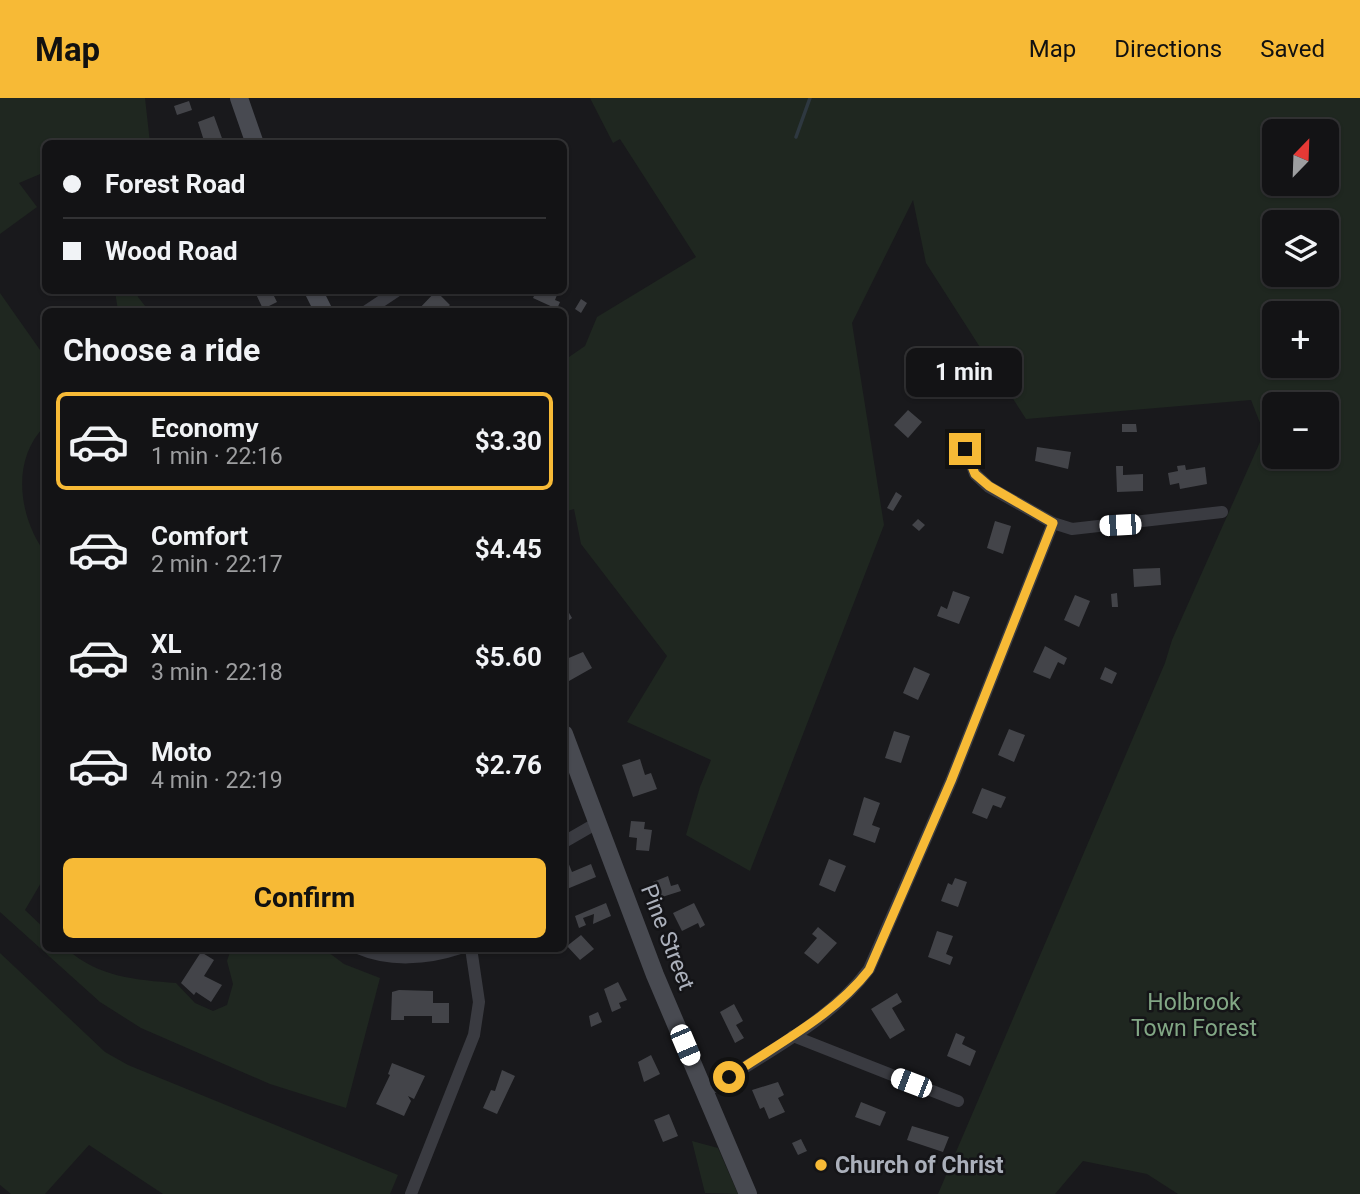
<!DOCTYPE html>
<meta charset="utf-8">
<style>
:root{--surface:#131315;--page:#202022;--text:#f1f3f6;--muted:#9d9ea0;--line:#323234;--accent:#f7ba36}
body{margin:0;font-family:Roboto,sans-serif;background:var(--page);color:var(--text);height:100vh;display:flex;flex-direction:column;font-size:26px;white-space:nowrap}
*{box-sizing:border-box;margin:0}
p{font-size:23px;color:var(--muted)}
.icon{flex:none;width:38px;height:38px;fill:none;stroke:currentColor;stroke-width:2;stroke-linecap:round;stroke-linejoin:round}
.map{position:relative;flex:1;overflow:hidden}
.side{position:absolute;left:42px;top:210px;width:525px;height:644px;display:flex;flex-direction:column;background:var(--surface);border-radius:10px;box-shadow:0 2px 5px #0004,0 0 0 2px var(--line)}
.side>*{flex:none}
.guide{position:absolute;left:42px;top:42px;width:525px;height:154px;border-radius:10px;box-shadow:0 2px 5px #0004,0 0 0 2px var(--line);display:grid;align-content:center;height:154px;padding:0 21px;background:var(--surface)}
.needle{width:46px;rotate:23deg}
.tools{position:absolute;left:1262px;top:21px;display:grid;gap:14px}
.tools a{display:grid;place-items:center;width:77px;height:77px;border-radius:10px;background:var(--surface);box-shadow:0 2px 5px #0004,0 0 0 2px var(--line);font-size:35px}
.end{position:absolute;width:32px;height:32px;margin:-16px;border:9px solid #f7ba36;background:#111;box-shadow:0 0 0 4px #111}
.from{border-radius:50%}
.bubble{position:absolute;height:49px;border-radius:10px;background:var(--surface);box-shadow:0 2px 5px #0004,0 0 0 2px var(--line);font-size:23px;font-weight:700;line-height:49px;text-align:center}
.car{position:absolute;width:21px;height:42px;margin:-21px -10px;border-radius:9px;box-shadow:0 0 5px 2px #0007;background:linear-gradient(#fff 24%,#345 0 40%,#fff 0 76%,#345 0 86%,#fff 0)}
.guide b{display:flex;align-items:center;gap:24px;height:66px;font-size:26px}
.guide b+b{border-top:2px solid var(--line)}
.guide i{width:18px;height:18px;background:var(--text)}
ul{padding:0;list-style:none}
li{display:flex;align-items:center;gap:21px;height:98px;margin:0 14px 10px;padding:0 7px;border:4px solid transparent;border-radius:10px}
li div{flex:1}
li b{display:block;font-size:26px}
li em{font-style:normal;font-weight:700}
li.active{border-color:var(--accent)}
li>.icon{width:63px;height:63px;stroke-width:1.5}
h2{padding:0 21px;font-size:32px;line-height:84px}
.action{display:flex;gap:14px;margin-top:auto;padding:14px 21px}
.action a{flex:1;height:80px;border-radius:10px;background:var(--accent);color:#111;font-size:28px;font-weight:700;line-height:80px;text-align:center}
header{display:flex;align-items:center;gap:42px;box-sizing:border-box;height:98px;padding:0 35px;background:var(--accent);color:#111}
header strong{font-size:33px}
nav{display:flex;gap:38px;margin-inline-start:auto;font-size:24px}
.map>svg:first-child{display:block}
.green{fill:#1f2720;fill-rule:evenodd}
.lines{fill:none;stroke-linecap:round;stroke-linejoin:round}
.stream{stroke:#2e3840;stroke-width:3.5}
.building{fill:#434449}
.street{stroke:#3a3b41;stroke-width:12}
.secondary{stroke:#484a51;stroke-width:18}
.route{stroke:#f7ba36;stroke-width:9}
.poi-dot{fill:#f7ba36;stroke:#141417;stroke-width:2.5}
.labels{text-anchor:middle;stroke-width:5;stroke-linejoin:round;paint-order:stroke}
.street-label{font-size:23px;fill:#abb0bb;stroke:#141417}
.park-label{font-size:23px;fill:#82a785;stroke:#141417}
.poi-label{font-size:23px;font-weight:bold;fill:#abb0bb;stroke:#141417;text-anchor:start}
</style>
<header>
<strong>Map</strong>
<nav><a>Map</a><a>Directions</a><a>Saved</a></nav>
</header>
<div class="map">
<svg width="1360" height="1096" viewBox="0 0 1360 1096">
<rect width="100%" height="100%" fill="#19191c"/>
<path class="green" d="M0,0H145L150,45L46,46L45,74L19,85L37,109L0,136Z
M590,0H1360V1096H1178L1147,1076L1083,1063L1055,1096H938L1165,565L1172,542L1264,335L1251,302L1026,321L926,165L913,102L852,225L884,427L750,773L686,737L700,689L711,662L627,624L667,558L581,446L574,411L564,414V257L569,259L585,248L597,219L696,159L620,41L613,45ZM1274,33H1326V86H1274ZM1274,124H1326V177H1274ZM1274,215H1326V268H1274ZM1274,306H1326V359H1274Z
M115,193H137L138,199L149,213H118Z
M0,195L45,259V328C11,361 18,419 46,456L45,778L25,812L45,831L46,850L67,851C98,879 136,882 176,885L195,905L213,913L227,907L233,886L227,863L231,851H324L344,866L380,880L346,1010L270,986L141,930L100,904L0,814Z
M0,855L105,954L128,967L398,1077L390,1096H163L89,1047L45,1096H11L0,1087Z
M692,1043L718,1050L738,1096L705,1095Z"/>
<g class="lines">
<path class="stream" d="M796,39L810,0"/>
</g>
<path class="building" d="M189,3L192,12L177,17L174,8Z
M214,18L223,43L205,46L198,24Z
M254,192H271L277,204L263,211Z
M537,192H559L555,202L560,204L557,211L533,200Z
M436,193L450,207L443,214H416Z
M581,201L587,205L581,215L575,211Z
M971,279L979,281L981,300L951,298L950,281Z
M908,312L922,324L908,340L894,327Z
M1122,326H1136L1137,334H1122Z
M1037,349L1071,354L1068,371L1035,363Z
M1185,367L1186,372L1205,369L1207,386L1180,391L1179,385L1170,387L1168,375L1178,373L1177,368Z
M1116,368H1123V377L1143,376V393L1117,394Z
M896,394L902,398L893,413L887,410Z
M918,421L925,427L919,433L912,427Z
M995,423L1011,428L1003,456L987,450Z
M1160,470L1161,487L1134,489L1133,471Z
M953,493L970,499L959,526L937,518L941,508L947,511Z
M1117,495L1118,509H1112L1111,496Z
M1075,497L1090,503L1079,529L1064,522Z
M564,506L572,520L564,526Z
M1045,548L1067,560L1064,567L1058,564L1050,581L1033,574Z
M583,554L592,570L569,583L564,574V562Z
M914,569L930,576L918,602L903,595Z
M1105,569L1117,575L1112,586L1100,581Z
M1009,631L1025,637L1014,664L998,657Z
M894,633L910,638L901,665L885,660Z
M640,661L645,677L651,675L657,691L633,699L622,667Z
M982,690L1006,699L1001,710L993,707L987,721L972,715Z
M864,699L880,705L872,727L880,730L875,745L853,737Z
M631,723L645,724L644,731L652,732L649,753L636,752L637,740L629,739Z
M829,761L846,768L835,794L819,787Z
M568,764L572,774L591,766L596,779L567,791L564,766Z
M668,778L671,788L678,786L681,793L659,800L653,784Z
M955,780L967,784L958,809L941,803L948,785L952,787Z
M606,805L611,818L593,826L594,816L583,820L586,827L579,830L575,818Z
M694,805L705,827L700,830L698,825L682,833L673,815Z
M818,829L837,845L818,866L804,855L817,840L812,836Z
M937,833L953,838L946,856L953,859L950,867L928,859Z
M581,837L594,851L580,862L567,848Z
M201,854L214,862L204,878L222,887L211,904L196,894L194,897L181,885Z
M618,884L627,902L619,905L621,910L612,914L604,891Z
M399,892L433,893V905H449V925H432V918H404V922H391L392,894Z
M897,895L902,904L892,910L905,932L890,941L871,911Z
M734,906L743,923L736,927L744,940L735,945L720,914Z
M598,914L602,924L591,929L589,918Z
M956,935L965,939L962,946L976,953L970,968L947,958Z
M651,957L660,976L644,984L638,964Z
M392,965L425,978L414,1001L408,998L411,1003L404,1018L376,1006L390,977L388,976Z
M502,972L515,978L497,1016L483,1010L491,992L495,993Z
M778,984L784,997L778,1000L785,1014L769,1021L764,1009L760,1011L752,992Z
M861,1004L886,1014L880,1028L855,1019Z
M669,1016L678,1038L663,1044L654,1022Z
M912,1028L949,1039L943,1054L907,1042Z
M801,1041L807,1053L798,1057L792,1045Z"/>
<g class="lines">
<path class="street" d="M365,214L398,192
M966,351L975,376L989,389L1053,425
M564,744L597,725
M358,850C390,864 427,861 460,850
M793,938L958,1003
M706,994C761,957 829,925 869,871L951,683L1053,425L1072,431L1222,414
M411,1096L474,937L479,904L471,850"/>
<path class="secondary" d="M239,0L255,46
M313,192L324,214
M564,636L655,877L748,1096"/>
</g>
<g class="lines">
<path class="route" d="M729,979C777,946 833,918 869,872L951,683L1053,425L989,388L975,376L965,351"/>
</g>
<circle class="poi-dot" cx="821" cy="1067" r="7"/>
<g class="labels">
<g class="street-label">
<text transform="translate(668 839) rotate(69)" y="8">Pine Street</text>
</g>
<g class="park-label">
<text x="1194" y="912">Holbrook<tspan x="1194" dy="26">Town Forest</tspan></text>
</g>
<g class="poi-label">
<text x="835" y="1075">Church of Christ</text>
</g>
</g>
</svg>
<div class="tools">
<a><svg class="needle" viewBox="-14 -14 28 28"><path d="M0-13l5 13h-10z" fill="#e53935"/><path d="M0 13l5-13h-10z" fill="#9d9ea0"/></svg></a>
<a><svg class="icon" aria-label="layers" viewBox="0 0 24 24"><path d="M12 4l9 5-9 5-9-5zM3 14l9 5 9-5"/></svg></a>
<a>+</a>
<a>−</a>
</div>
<i class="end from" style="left:729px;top:979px"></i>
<i class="end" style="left:965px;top:351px"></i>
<div class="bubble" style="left:906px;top:250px;width:116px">1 min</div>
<i class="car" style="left:1120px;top:427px;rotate:267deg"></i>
<i class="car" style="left:685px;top:947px;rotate:157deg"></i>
<i class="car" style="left:911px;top:985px;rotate:291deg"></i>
<div class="guide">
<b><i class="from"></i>Forest Road</b>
<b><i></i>Wood Road</b>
</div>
<section class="side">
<h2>Choose a ride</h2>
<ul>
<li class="active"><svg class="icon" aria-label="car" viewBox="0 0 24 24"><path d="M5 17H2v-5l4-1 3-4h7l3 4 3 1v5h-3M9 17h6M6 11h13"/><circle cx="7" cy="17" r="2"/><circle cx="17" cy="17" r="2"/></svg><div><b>Economy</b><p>1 min · 22:16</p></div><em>$3.30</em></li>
<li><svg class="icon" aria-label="car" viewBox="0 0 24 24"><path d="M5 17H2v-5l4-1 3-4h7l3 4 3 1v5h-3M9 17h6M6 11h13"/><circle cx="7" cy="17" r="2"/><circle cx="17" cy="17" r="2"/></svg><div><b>Comfort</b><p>2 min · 22:17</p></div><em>$4.45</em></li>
<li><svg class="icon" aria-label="car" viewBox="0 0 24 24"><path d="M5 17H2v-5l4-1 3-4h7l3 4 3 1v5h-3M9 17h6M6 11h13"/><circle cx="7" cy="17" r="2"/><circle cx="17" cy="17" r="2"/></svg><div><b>XL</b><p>3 min · 22:18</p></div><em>$5.60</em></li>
<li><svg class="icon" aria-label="car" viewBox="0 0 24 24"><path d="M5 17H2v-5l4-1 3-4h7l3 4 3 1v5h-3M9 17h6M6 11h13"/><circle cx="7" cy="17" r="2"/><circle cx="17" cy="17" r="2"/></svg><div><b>Moto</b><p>4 min · 22:19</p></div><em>$2.76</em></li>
</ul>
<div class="action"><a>Confirm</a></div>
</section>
</div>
